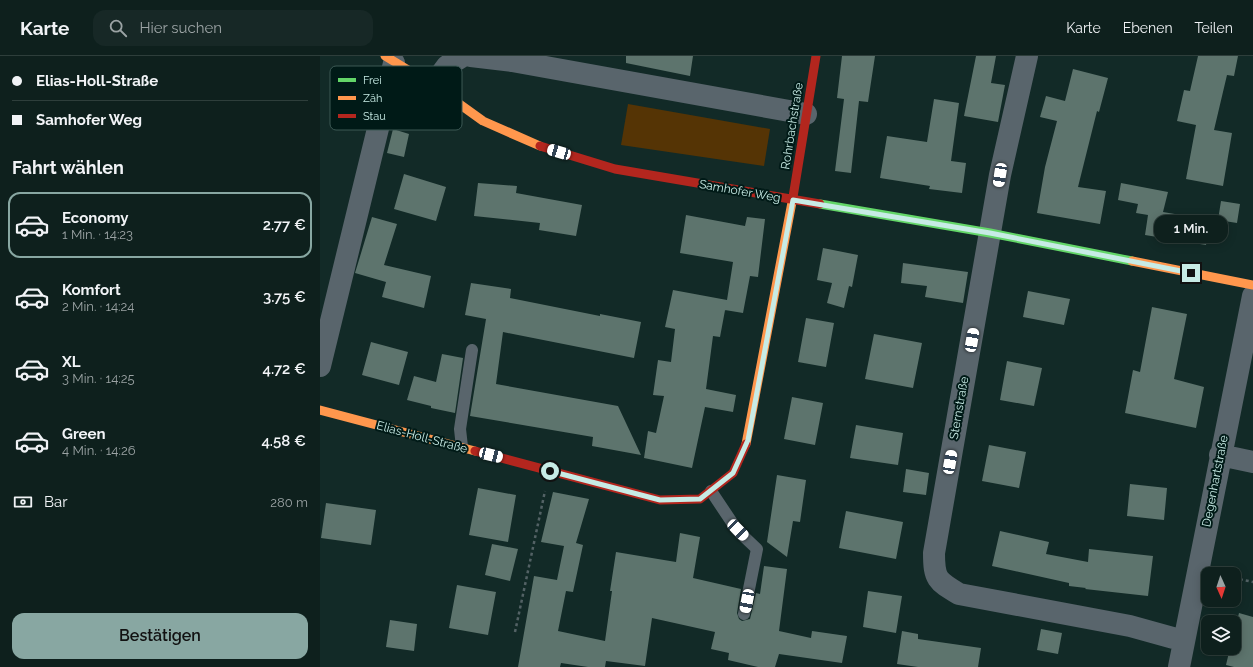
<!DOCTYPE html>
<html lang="de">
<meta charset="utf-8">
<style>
:root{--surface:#0e201d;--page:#172826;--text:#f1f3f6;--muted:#9ba3a4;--line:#2e3e3b;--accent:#88a7a2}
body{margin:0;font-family:Raleway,sans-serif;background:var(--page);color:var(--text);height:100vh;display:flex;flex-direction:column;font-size:15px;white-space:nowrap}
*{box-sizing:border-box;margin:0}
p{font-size:13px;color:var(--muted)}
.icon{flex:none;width:22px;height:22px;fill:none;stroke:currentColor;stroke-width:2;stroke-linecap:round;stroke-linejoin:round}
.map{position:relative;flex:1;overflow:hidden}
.details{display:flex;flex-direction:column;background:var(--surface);width:320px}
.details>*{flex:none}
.top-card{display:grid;align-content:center;height:88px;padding:0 12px;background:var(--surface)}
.needle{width:26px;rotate:177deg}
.controls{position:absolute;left:881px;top:511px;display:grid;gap:8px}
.controls a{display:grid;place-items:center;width:40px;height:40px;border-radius:8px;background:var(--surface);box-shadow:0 2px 10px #0003,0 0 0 1px var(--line);font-size:20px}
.end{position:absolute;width:18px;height:18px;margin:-9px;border:5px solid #c7ebe5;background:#111;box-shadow:0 0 0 2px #111}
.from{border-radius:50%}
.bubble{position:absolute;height:28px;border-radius:12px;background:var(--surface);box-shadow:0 2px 10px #0003,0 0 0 1px var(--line);font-size:13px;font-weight:600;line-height:28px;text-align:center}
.car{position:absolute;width:12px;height:24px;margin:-12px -6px;border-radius:5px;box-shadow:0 0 3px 1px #0007;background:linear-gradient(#fff 24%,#345 0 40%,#fff 0 76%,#345 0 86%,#fff 0)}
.top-card b{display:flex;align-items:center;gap:14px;height:38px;font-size:15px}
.top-card b+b{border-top:1px solid var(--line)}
.top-card i{width:10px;height:10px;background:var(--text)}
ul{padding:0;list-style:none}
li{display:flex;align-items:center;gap:12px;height:66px;margin:0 8px 6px;padding:0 4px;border:2px solid transparent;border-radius:12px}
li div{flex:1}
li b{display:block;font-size:15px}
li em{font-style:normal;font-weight:600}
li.active{border-color:var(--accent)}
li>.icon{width:36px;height:36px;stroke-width:1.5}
h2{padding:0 12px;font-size:18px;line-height:48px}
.pay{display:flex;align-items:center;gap:10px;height:44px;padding:0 12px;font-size:15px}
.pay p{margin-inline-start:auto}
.cta{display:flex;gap:8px;margin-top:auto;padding:8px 12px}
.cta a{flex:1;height:46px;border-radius:12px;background:var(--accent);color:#111;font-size:16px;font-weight:600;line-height:46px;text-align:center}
header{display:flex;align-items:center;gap:24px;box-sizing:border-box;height:56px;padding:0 20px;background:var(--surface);border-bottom:1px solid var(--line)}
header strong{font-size:19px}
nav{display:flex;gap:22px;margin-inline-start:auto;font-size:14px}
.search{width:280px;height:36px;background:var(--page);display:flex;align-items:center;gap:10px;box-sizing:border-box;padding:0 14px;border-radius:12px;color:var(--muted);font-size:15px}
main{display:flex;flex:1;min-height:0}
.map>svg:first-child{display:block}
.green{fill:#553405}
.building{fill:#5d746d}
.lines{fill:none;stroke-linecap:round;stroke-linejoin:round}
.path{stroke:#536265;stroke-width:2.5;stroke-dasharray:3 3;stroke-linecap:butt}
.lane{stroke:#59656c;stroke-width:12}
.street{stroke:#59656c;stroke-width:22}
.fast{stroke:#63d668;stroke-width:9}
.slow{stroke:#ff974d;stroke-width:9}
.jam{stroke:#b3261e;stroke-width:9}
.route{stroke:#c7ebe5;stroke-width:5}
.labels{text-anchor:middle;stroke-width:4;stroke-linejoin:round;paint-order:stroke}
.street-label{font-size:12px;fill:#c7ebe5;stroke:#001a17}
.key{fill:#001a17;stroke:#3c5955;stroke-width:1}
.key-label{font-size:11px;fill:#c7ebe5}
</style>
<header>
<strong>Karte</strong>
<div class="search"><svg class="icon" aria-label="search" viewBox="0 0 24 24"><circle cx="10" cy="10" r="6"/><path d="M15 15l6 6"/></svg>Hier suchen</div>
<nav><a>Karte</a><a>Ebenen</a><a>Teilen</a></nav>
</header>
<main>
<section class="details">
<div class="top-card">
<b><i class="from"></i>Elias-Holl-Straße</b>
<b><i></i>Samhofer Weg</b>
</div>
<h2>Fahrt wählen</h2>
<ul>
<li class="active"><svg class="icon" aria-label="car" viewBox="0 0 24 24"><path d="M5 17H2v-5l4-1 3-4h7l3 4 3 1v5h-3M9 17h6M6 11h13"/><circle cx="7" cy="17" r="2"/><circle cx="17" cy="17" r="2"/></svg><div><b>Economy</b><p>1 Min. · 14:23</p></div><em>2.77 €</em></li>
<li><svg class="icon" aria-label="car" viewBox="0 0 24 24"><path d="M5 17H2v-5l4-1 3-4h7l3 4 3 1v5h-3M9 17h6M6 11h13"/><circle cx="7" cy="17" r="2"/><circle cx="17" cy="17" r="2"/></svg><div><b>Komfort</b><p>2 Min. · 14:24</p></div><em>3.75 €</em></li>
<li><svg class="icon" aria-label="car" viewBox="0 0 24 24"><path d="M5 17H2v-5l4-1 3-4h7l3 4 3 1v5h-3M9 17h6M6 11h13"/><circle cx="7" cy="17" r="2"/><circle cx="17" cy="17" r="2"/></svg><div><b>XL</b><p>3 Min. · 14:25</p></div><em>4.72 €</em></li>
<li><svg class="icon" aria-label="car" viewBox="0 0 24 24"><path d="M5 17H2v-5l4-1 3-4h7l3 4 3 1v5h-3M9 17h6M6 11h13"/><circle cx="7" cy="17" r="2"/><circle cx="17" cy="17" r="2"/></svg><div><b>Green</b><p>4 Min. · 14:26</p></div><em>4.58 €</em></li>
</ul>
<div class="pay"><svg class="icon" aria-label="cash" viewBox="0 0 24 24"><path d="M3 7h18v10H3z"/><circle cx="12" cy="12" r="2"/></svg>Bar<p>280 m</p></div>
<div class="cta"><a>Bestätigen</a></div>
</section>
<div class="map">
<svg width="933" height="611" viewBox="0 0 933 611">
<rect width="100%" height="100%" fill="#122a27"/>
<path class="green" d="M308,48L450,73L444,110L301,89Z"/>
<path class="building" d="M306,0H373L370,20L306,7Z
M522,0H555L548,46L539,45L531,117L515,115L524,43L517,42Z
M656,0H676L671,27L685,29L678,66L644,60Z
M878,0H918L914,20L907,19L894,74L912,77L903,130L866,123L876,69L857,65L864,34L870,35Z
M753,13L788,22L779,56L777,55L758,131L786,135L780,168L717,157L725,111L737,65L720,61L726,40L745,45Z
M614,43L639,47L631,105L646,107L642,137L609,133L610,130L560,122L567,80L607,86Z
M73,73L89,78L84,101L67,97Z
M84,118L126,131L116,165L74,153Z
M158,127L197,130L196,137L262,149L256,180L219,174L220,167L154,160Z
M801,127L848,136L843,156L890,164L886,189L825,179L828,159L816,157L818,148L798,144Z
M901,145L920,148L917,167L898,164Z
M366,159L425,170L427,161L445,163L438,221L430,220L423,257L405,254L406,249L400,281L393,280L386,333L416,339L413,356L385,351L372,412L324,402L328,375L336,377L344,340L333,339L338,304L351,306L355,273L345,271L353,234L407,244L413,206L360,197Z
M52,161L77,168L64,209L111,220L104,252L62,241L66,226L35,217Z
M503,192L538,199L532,231L529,230L524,252L507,247L512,227L497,224Z
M583,207L648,216L643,247L605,241L607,230L581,227Z
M151,227L191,233L190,242L280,260V258L321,266L314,302L183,276L176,328L298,350L321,399L272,390L273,381L150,360L166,263L145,259Z
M708,235L750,243L744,269L703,261Z
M832,251L867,258L854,323L884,331L876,372L805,357L813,314L820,316Z
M486,262L514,267L506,311L478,306Z
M554,278L602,287L593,332L545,323Z
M51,286L88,296L79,329L42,319Z
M122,298L143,302L135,357L111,352V350L87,344L94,320L116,326Z
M687,305L722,312L714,350L680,344Z
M472,341L503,347L495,389L464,383Z
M536,369L583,377L578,409L530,402Z
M669,389L706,396L699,432L662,425Z
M586,413L609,417L606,439L583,436Z
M457,419L486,424L480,466L473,465L467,501L447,486Z
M810,428L847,432L844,464L807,460Z
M158,432L196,439L188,486L149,479Z
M233,436L269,443L256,487L263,489L253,536L246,535L238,575L285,585L292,535H290L296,496L356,506L360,477L380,481L373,522L421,533L417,557L419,563L422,565L430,563L436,537L440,538L444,510L467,513L459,575L491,582L492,575L527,580L522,607L459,598L455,611H438L408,604L409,597L391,593L395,576L332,562L325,610L286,605L285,611H268L241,607L240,611H198L214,520L237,524L244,490L221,486Z
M6,447L56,454L51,489L1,482Z
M526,455L583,466L576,503L519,492Z
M680,475L729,486L726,498L768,506L769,493L833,500L828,540L765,533L766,532L749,530V527L672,510Z
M172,488L198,493L190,525L165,519Z
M137,529L176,536L168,579L129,572Z
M548,535L582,540L576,577L543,571Z
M919,557L933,561V611H914L906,609L910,592H914V577Z
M70,564L97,568L94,595L66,591Z
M721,573L742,577L738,598L717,594Z
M582,575L598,578V583L661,592L658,611H598L577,608Z"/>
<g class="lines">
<path class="path" d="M914,522L933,526
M195,576L225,435"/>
<path class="lane" d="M142,391L140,373L152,294
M391,435L417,474L437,493L424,558"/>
<path class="street" d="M151,0L192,5L486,58
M707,0L680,119L614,497C614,523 617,525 639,538L810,570L864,585
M113,29L127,10L143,0
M0,310L74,7
M900,399L933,406
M859,611L933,240"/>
<path class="fast" d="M500,148L670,177L812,205"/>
<path class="slow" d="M65,0L113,29L163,65L220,90
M812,205L933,229
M0,354L155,395
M426,388L473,141"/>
<path class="jam" d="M220,90L295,113L500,148
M473,141L496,0
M155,395L340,444L380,443L413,417L426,388"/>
</g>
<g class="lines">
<path class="route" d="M230,415L340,444L380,443L413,417L428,384L473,144L670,177L871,217"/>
</g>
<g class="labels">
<g class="street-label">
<text transform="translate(472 70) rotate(-81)" y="4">Rohrbachstraße</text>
<text transform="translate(420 135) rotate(10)" y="4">Samhofer Weg</text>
<text transform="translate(639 352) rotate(-80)" y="4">Sternstraße</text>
<text transform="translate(102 381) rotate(15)" y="4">Elias-Holl-Straße</text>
<text transform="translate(895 425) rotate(-79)" y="4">Degenhartstraße</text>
</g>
</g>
<rect x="10" y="10" width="132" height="64" rx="6" class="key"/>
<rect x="18" y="22" width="18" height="4" fill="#63d668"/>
<rect x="18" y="40" width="18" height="4" fill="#ff974d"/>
<rect x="18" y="58" width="18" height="4" fill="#b3261e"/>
<g class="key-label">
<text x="43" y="28">Frei</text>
<text x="43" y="46">Zäh</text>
<text x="43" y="64">Stau</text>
</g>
</svg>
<div class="controls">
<a><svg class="needle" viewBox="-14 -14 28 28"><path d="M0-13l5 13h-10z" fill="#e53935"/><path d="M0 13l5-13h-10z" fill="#9ba3a4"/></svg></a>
<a><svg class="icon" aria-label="layers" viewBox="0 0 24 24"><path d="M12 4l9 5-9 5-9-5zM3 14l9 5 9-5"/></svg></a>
</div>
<i class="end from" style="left:230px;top:415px"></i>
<i class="end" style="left:871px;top:217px"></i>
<div class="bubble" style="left:834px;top:159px;width:74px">1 Min.</div>
<i class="car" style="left:239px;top:96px;rotate:286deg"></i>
<i class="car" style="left:680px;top:119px;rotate:189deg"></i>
<i class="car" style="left:652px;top:284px;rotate:10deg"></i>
<i class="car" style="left:171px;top:399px;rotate:104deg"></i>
<i class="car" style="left:630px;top:406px;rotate:10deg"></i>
<i class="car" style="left:418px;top:474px;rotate:135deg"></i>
<i class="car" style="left:427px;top:545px;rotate:191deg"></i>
</div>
</main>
